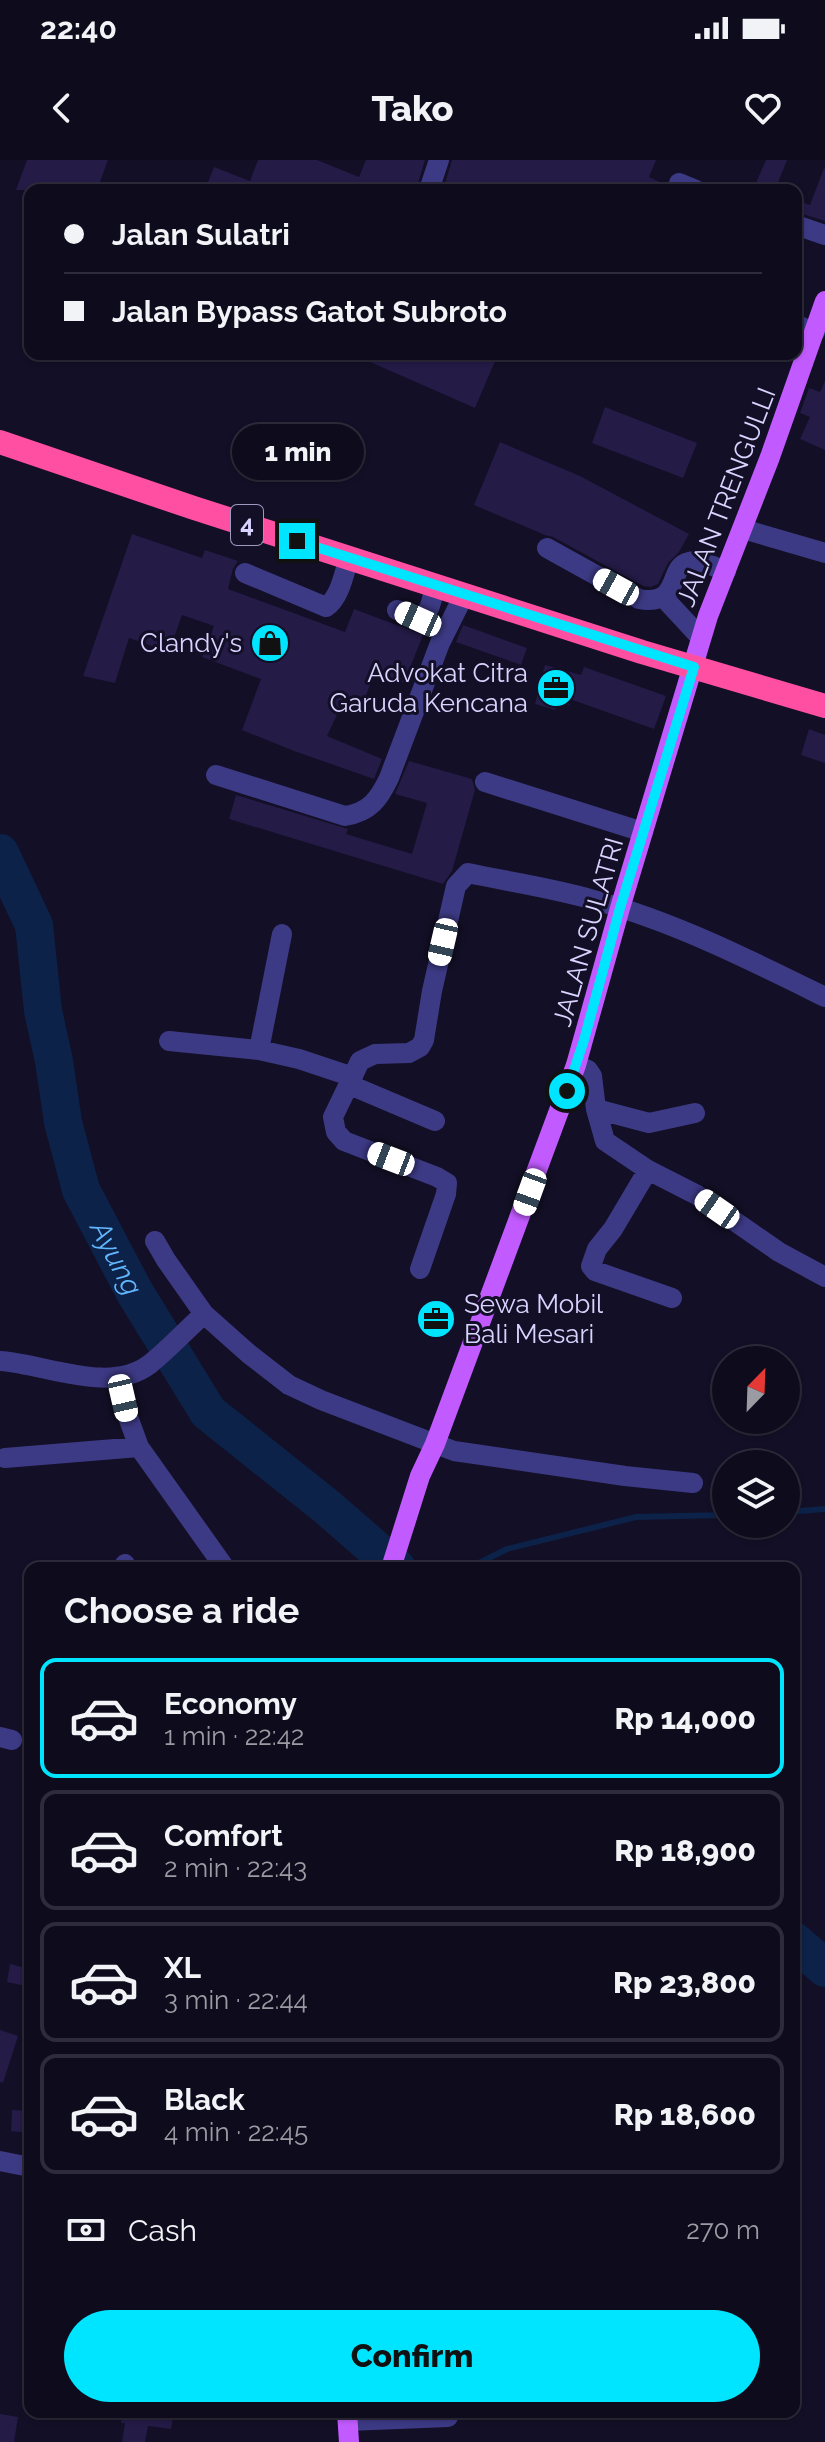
<!DOCTYPE html>
<meta charset="utf-8">
<style>
:root{--surface:#0e0b1c;--page:#171425;--text:#f1f3f6;--muted:#9b9ba3;--line:#2e2b3b;--accent:#00e5ff}
body{margin:0;font-family:Raleway,sans-serif;background:var(--page);color:var(--text);height:100vh;display:flex;flex-direction:column;font-size:30px;white-space:nowrap}
*{box-sizing:border-box;margin:0}
p{font-size:26px;color:var(--muted)}
.icon{flex:none;width:44px;height:44px;fill:none;stroke:currentColor;stroke-width:2;stroke-linecap:round;stroke-linejoin:round}
.map{position:relative;flex:1;overflow:hidden}
.panel{position:absolute;left:24px;top:1402px;width:776px;height:856px;display:flex;flex-direction:column;background:var(--surface);border-radius:16px;box-shadow:0 2px 6px #0004,0 0 0 2px var(--line)}
.panel>*{flex:none}
.top-card{position:absolute;left:24px;top:24px;width:778px;height:176px;border-radius:16px;box-shadow:0 2px 6px #0004,0 0 0 2px var(--line);display:grid;align-content:center;height:176px;padding:0 40px;background:var(--surface)}
.needle{width:52px;rotate:23deg}
.controls{position:absolute;left:712px;top:1186px;display:grid;gap:16px}
.controls a{display:grid;place-items:center;width:88px;height:88px;border-radius:50%;background:var(--surface);box-shadow:0 2px 6px #0004,0 0 0 2px var(--line);font-size:40px}
.end{position:absolute;width:36px;height:36px;margin:-18px;border:10px solid #00e5ff;background:#111;box-shadow:0 0 0 4px #111}
.from{border-radius:50%}
.bubble{position:absolute;height:56px;border-radius:28px;background:var(--surface);box-shadow:0 2px 6px #0004,0 0 0 2px var(--line);font-size:26px;font-weight:800;line-height:56px;text-align:center}
.car{position:absolute;width:24px;height:48px;margin:-24px -12px;border-radius:10px;box-shadow:0 0 6px 2px #0007;background:linear-gradient(#fff 24%,#345 0 40%,#fff 0 76%,#345 0 86%,#fff 0)}
.top-card b{display:flex;align-items:center;gap:28px;height:76px;font-size:30px}
.top-card b+b{border-top:2px solid var(--line)}
.top-card i{width:20px;height:20px;background:var(--text)}
ul{padding:0;list-style:none}
li{display:flex;align-items:center;gap:24px;height:120px;margin:0 16px 12px;padding:0 24px;border:4px solid var(--line);border-radius:16px}
li div{flex:1}
li b{display:block;font-size:30px}
li em{font-style:normal;font-weight:800}
li.selected{border-color:var(--accent)}
li>.icon{width:72px;height:72px;stroke-width:1.5}
h2{padding:0 40px;font-size:36px;line-height:96px}
.pay{display:flex;align-items:center;gap:20px;height:88px;padding:0 40px;font-size:30px}
.pay p{margin-inline-start:auto}
.action{display:flex;gap:16px;margin-top:auto;padding:16px 40px}
.action a{flex:1;height:92px;border-radius:48px;background:var(--accent);color:#111;font-size:32px;font-weight:800;line-height:92px;text-align:center}
.status{display:flex;justify-content:space-between;align-items:center;height:56px;padding:0 40px;background:var(--surface);direction:ltr}
.status svg{height:22px;fill:currentColor}
header{display:flex;justify-content:space-between;align-items:center;height:104px;padding:0 40px;background:var(--surface);font-size:36px;font-weight:800}
.map>svg:first-child{display:block}
.lines{fill:none;stroke-linecap:round;stroke-linejoin:round}
.stream{stroke:#0c2248;stroke-width:6}
.river{stroke:#0c2248;stroke-width:38}
.building{fill:#241b47}
.minor{stroke:#3d3a85;stroke-width:20}
.major{stroke:#c25bff;stroke-width:20}
.highway{stroke:#ff4fa3;stroke-width:24}
.route{stroke:#00e5ff;stroke-width:10}
.labels{text-anchor:middle;stroke-width:6;stroke-linejoin:round;paint-order:stroke}
.shield{fill:#130f26;stroke:#9e99be;stroke-width:2}
.shield-label{font-size:24px;font-weight:bold;fill:#d9d4ff}
.street-label{font-size:26px;fill:#d9d4ff;stroke:#130f26}
.poi-label{font-size:26px;fill:#d9d4ff;stroke:#130f26;text-anchor:end}
.water-label{font-size:28px;font-style:italic;fill:#62b6ff;stroke:#130f26}
</style>
<div class="status"><b>22:40</b><svg viewBox="0 0 49 12"><path d="M0 12V9h3v3zM5 12V6h3v6zM10 12V3h3v9zM15 12V0h3v12zM26 1h20v11H26zM47 4h2v5h-2z"/></svg></div>
<header><svg class="icon" aria-label="back" viewBox="0 0 24 24"><path d="M15 5l-7 7 7 7"/></svg>Tako<svg class="icon" aria-label="heart" viewBox="0 0 24 24"><path d="M12 20l-8-8c-3-5 5-10 8-4 3-6 11-1 8 4z"/></svg></header>
<div class="map">
<svg width="825" height="2282" viewBox="0 0 825 2282">
<rect width="100%" height="100%" fill="#130f26"/>
<g class="lines">
<path class="stream" d="M786,1352L825,1349
M469,1408L507,1389L636,1357L726,1355"/>
<g class="river">
<path id="s1" d="M0,693L34,765L43,851L54,901L63,962L81,1030L134,1131L208,1252L327,1347L397,1408"/>
<path d="M794,1781L825,1808"/>
</g>
</g>
<path class="building" d="M27,0H108L97,30H16Z
M258,0H317L359,17L366,0H425L416,30H205L214,7L250,21Z
M452,0H656L649,17L666,25L668,30H443Z
M766,0H787L775,30H768L755,25Z
M824,8L825,9V61L796,52V40L810,45Z
M352,194H498L475,248Z
M825,221V290L800,279L810,257L800,253L809,228L820,232Z
M605,247L697,283L683,318L592,283Z
M500,282L580,316L689,374L679,392L668,403L658,424L651,427L643,426L553,377L545,375L474,345Z
M132,374L202,398L205,390L238,401L233,409L228,429L345,472L354,449L423,475L404,523L375,511L361,549L343,542L327,576L382,599L374,619L294,591L242,570L261,519L202,497L214,466L182,455L169,492L129,478L115,523L83,516Z
M463,465L527,488L521,505L456,482Z
M545,505L581,515L584,507L666,536L654,569L570,539L569,545L557,542L555,550L535,544Z
M809,569L825,575V603L801,595Z
M409,601L472,619L475,630L452,711L443,724L229,659L236,635L348,669L346,674L412,694L427,643L395,634Z
M10,1804L30,1809L26,1826L7,1822Z
M0,1870L18,1876L3,1923L0,1922Z
M12,1950L30,1951V1973L11,1971Z
M122,2252H174L171,2269L148,2266L145,2282H122L125,2263H121Z
M0,2254L18,2257L14,2282H0Z"/>
<g class="lines">
<path class="minor" d="M679,23L696,30
M429,30L439,0
M796,65L825,75
M796,165L815,172
M743,369L825,393
M547,388L639,439C682,447 667,406 689,402C700,399 715,407 726,411
M245,413L326,447C340,438 344,413 349,398
M663,437L701,478
M397,450L418,459C431,454 432,438 435,425
M216,615L345,656C370,652 379,639 389,618L440,483L464,435
M485,622L643,672
M169,881L259,890L299,899L353,917
M259,890L282,774
M576,905L588,910L592,916L596,949L605,981L648,1010
M350,925L435,961
M596,949L649,963L695,953
M155,1081L166,1100L204,1154L249,1194L289,1225L321,1240L454,1291L625,1316L693,1323
M420,1109L446,1034L447,1023L437,1017L344,981L336,972L333,957L360,901L375,894L409,893L420,887L424,880L432,831L456,726L468,713C510,722 553,728 594,740C675,762 750,800 825,837
M672,1138L595,1111L591,1106L597,1089L613,1069L648,1010L697,1035L779,1092L825,1117
M0,1201C46,1204 110,1235 150,1204C169,1189 186,1170 204,1154
M119,1218L128,1257L139,1287L225,1408
M5,1298L139,1287
M125,1404L126,1408
M0,1577L12,1580
M0,2001L30,2007
M348,2261L448,2257"/>
<path class="major" d="M391,1408L420,1316L435,1284L576,905L620,748L708,456L770,297L825,141
M347,2252L349,2282"/>
<path class="highway" d="M0,282L194,348L349,398L642,492L825,546"/>
</g>
<g class="lines">
<path class="route" d="M297,381L694,507L620,748L584,880L567,931"/>
</g>
<defs>
<g id="shop-disc" transform="scale(2)"><circle r="9.5" fill="#00e5ff" stroke="#130f26"/><path d="M-5-2.5h2.3a2.7 3.5 0 0 1 5.4 0H5L5.5 6h-11ZM-1.5-2.5h3a1.5 2.3 0 0 0-3 0Z" fill="#111"/></g>
<g id="office-disc" transform="scale(2)"><circle r="9.5" fill="#00e5ff" stroke="#130f26"/><path d="M-6-3h4V-5.5h4V-3h4V5H-6ZM-1-4.5V-3h2v-1.5ZM-6 0V1H6V0Z" fill="#111"/></g>
</defs>
<g fill-rule="evenodd">
<use href="#shop-disc" x="270" y="483"/>
<use href="#office-disc" x="556" y="528"/>
<use href="#office-disc" x="436" y="1159"/>
</g>
<g class="labels">
<rect class="shield" x="231" y="345" width="32" height="40" rx="6"/>
<g class="shield-label">
<text x="247" y="373">4</text>
</g>
<g class="street-label">
<text transform="translate(726 337) rotate(-69)" y="9">JALAN TRENGULLI</text>
<text transform="translate(588 772) rotate(-74)" y="9">JALAN SULATRI</text>
</g>
<g class="poi-label">
<text x="242" y="492">Clandy's</text>
<text x="528" y="522">Advokat Citra<tspan x="528" dy="30">Garuda Kencana</tspan></text>
<text x="464" y="1153" text-anchor="start">Sewa Mobil<tspan x="464" dy="30">Bali Mesari</tspan></text>
</g>
<g class="water-label">
<text dy="10" stroke="none"><textPath href="#s1" startOffset="426">Ayung</textPath></text>
</g>
</g>
</svg>
<div class="controls">
<a><svg class="needle" viewBox="-14 -14 28 28"><path d="M0-13l5 13h-10z" fill="#e53935"/><path d="M0 13l5-13h-10z" fill="#9b9ba3"/></svg></a>
<a><svg class="icon" aria-label="layers" viewBox="0 0 24 24"><path d="M12 4l9 5-9 5-9-5zM3 14l9 5 9-5"/></svg></a>
</div>
<i class="end from" style="left:567px;top:931px"></i>
<i class="end" style="left:297px;top:381px"></i>
<div class="bubble" style="left:232px;top:264px;width:132px">1 min</div>
<i class="car" style="left:616px;top:427px;rotate:299deg"></i>
<i class="car" style="left:418px;top:459px;rotate:294deg"></i>
<i class="car" style="left:443px;top:782px;rotate:193deg"></i>
<i class="car" style="left:391px;top:999px;rotate:291deg"></i>
<i class="car" style="left:530px;top:1032px;rotate:200deg"></i>
<i class="car" style="left:717px;top:1049px;rotate:305deg"></i>
<i class="car" style="left:123px;top:1238px;rotate:167deg"></i>
<div class="top-card">
<b><i class="from"></i>Jalan Sulatri</b>
<b><i></i>Jalan Bypass Gatot Subroto</b>
</div>
<section class="panel">
<h2>Choose a ride</h2>
<ul>
<li class="selected"><svg class="icon" aria-label="car" viewBox="0 0 24 24"><path d="M5 17H2v-5l4-1 3-4h7l3 4 3 1v5h-3M9 17h6M6 11h13"/><circle cx="7" cy="17" r="2"/><circle cx="17" cy="17" r="2"/></svg><div><b>Economy</b><p>1 min · 22:42</p></div><em>Rp 14,000</em></li>
<li><svg class="icon" aria-label="car" viewBox="0 0 24 24"><path d="M5 17H2v-5l4-1 3-4h7l3 4 3 1v5h-3M9 17h6M6 11h13"/><circle cx="7" cy="17" r="2"/><circle cx="17" cy="17" r="2"/></svg><div><b>Comfort</b><p>2 min · 22:43</p></div><em>Rp 18,900</em></li>
<li><svg class="icon" aria-label="car" viewBox="0 0 24 24"><path d="M5 17H2v-5l4-1 3-4h7l3 4 3 1v5h-3M9 17h6M6 11h13"/><circle cx="7" cy="17" r="2"/><circle cx="17" cy="17" r="2"/></svg><div><b>XL</b><p>3 min · 22:44</p></div><em>Rp 23,800</em></li>
<li><svg class="icon" aria-label="car" viewBox="0 0 24 24"><path d="M5 17H2v-5l4-1 3-4h7l3 4 3 1v5h-3M9 17h6M6 11h13"/><circle cx="7" cy="17" r="2"/><circle cx="17" cy="17" r="2"/></svg><div><b>Black</b><p>4 min · 22:45</p></div><em>Rp 18,600</em></li>
</ul>
<div class="pay"><svg class="icon" aria-label="cash" viewBox="0 0 24 24"><path d="M3 7h18v10H3z"/><circle cx="12" cy="12" r="2"/></svg>Cash<p>270 m</p></div>
<div class="action"><a>Confirm</a></div>
</section>
</div>
